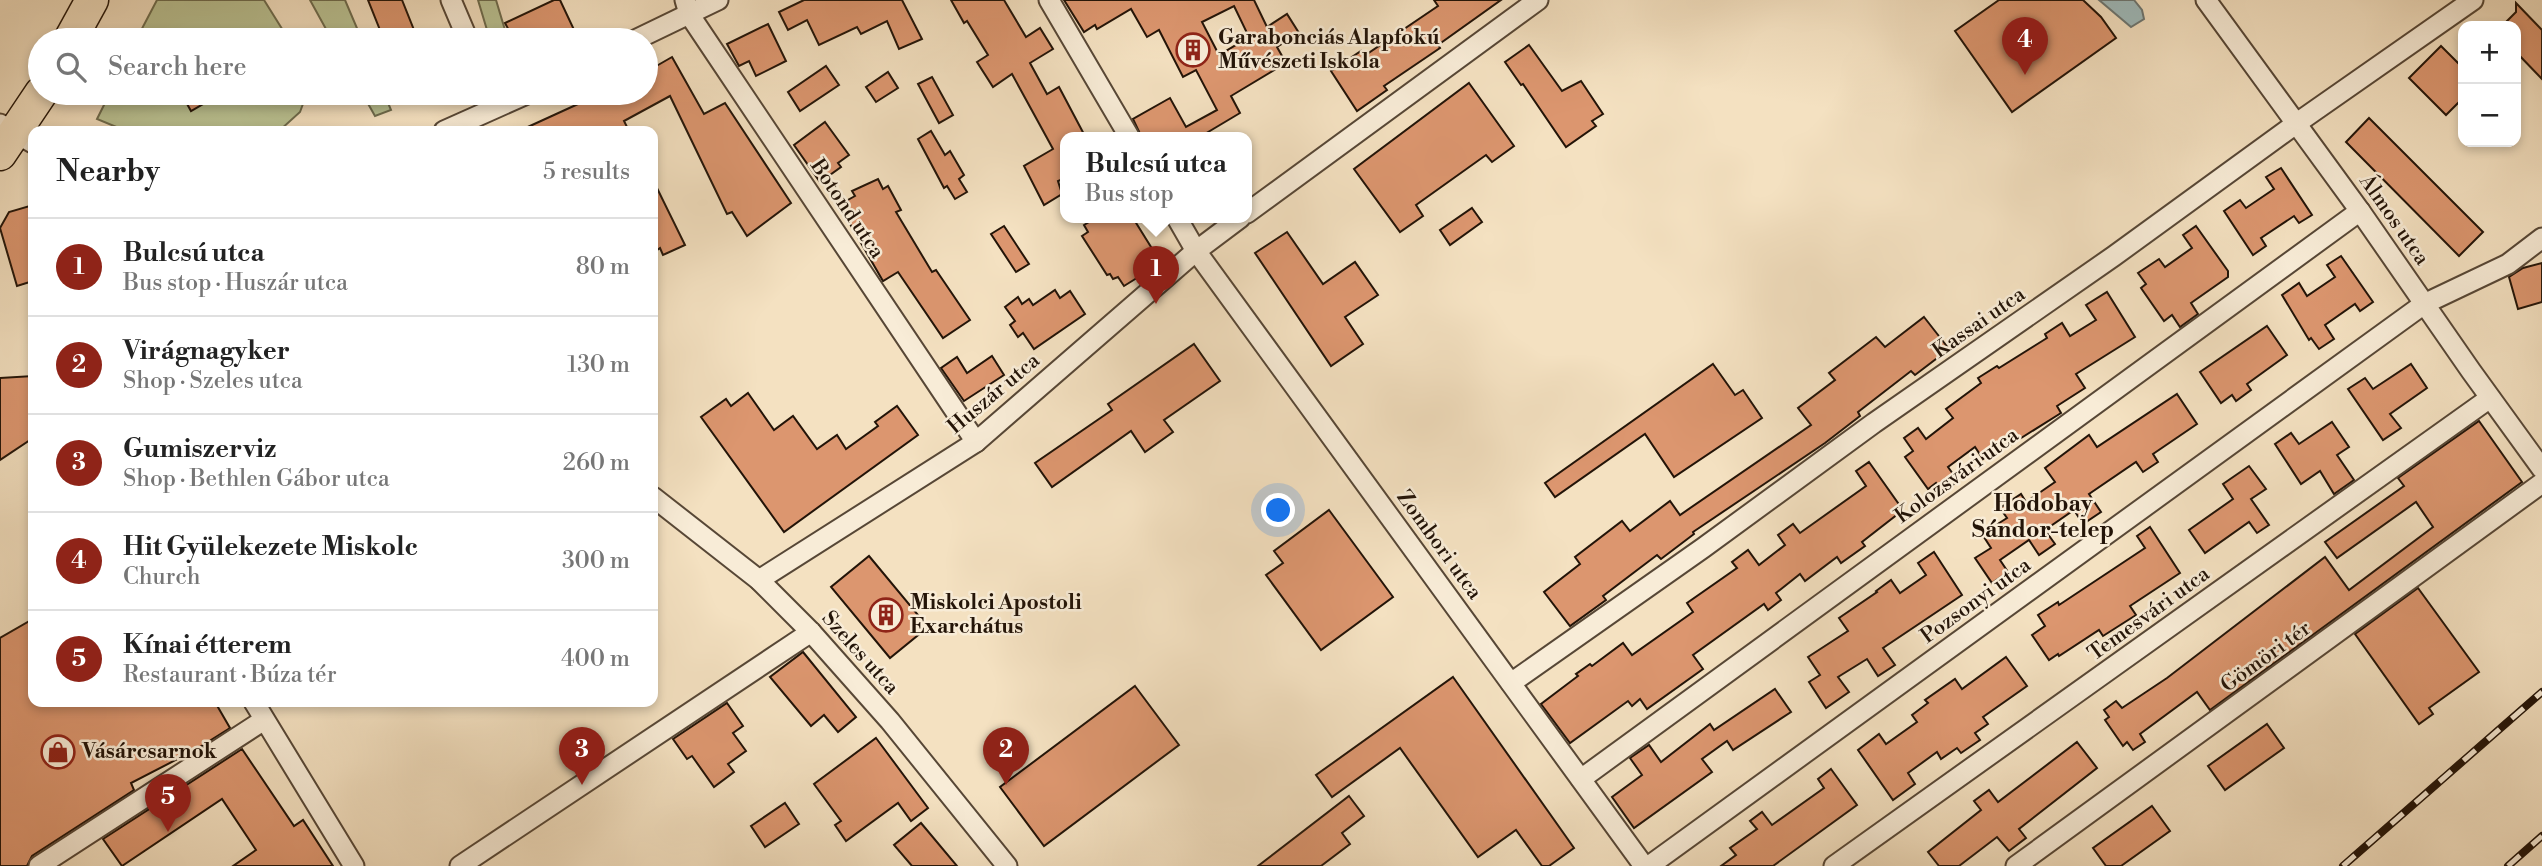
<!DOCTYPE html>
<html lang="en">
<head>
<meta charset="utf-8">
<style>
	:root { --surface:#fff; --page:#f6f6f6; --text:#222; --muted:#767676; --line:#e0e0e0; --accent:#8f2418 }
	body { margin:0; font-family:"Libre Bodoni",serif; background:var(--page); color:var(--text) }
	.controls { position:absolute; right:21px; top:21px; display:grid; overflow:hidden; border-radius:14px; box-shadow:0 4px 10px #0003 }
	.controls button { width:63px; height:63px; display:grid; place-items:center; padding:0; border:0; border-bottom:2px solid var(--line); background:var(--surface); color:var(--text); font:35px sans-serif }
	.you { position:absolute; left:1279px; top:511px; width:24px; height:24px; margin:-18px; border:5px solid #fff; border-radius:50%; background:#1a73e8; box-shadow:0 0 0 10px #1a73e833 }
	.badge { display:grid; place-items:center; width:46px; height:46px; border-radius:50%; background:var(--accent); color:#fff; font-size:23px; font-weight:700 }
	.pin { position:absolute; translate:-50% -58px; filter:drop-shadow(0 2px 4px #0008) }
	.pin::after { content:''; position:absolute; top:37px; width:24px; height:21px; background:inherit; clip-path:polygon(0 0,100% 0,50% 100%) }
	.popup { position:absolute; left:1060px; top:132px; width:192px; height:91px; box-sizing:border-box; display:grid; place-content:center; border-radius:14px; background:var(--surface); filter:drop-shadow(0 2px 5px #0005); font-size:23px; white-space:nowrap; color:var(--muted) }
	.popup b { font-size:26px; color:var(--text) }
	.popup::after { content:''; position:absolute; left:50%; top:100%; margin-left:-14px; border:14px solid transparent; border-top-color:var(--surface) }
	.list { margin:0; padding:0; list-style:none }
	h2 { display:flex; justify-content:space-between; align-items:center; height:91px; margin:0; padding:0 28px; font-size:30px }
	h2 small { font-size:23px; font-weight:400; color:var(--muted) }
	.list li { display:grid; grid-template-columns:46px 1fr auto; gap:21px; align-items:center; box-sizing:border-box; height:98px; padding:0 28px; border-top:2px solid var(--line) }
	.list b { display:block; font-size:26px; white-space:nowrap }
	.list p { margin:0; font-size:23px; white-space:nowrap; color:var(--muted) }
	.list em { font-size:23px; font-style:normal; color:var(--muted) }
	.icon { flex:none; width:38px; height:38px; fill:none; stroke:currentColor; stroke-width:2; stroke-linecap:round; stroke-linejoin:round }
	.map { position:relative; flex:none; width:2542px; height:866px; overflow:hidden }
	.search { position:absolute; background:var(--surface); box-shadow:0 4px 10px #0003; left:28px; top:28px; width:630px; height:77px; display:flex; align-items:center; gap:18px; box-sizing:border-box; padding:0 24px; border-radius:38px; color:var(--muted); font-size:26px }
	.panel { position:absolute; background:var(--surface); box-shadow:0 4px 10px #0003; left:28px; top:126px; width:630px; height:581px; border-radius:14px }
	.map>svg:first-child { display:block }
	.green { fill:#bac394; stroke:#6e6c4e; stroke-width:2 }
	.water { fill:#9fbbbc; stroke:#6d7874; stroke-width:2 }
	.building { fill:#dc966f; stroke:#231408; stroke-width:2; fill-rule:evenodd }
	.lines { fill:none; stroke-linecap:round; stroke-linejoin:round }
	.minor-casing { stroke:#574736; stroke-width:23 }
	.primary-casing { stroke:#231408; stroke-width:35 }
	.minor { stroke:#f8ecd7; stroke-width:19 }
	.primary { stroke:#f4e1c1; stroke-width:32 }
	.rail-casing { stroke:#231408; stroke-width:8 }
	.rail { stroke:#f8ecd7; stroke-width:5; stroke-dasharray:16; stroke-linecap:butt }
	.labels { text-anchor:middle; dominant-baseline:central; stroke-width:5; stroke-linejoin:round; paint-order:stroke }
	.poi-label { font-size:21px; font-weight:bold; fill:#231408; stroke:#f8ecd7; text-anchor:start }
	.street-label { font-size:21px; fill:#231408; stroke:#f8ecd7 }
	.neighbourhood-label { font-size:23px; font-weight:bold; fill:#231408; stroke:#f8ecd7 }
</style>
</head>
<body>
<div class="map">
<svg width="2542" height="866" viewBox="0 0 2542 866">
	<rect width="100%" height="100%" fill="#f4e1c1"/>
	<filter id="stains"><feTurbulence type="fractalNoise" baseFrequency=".00286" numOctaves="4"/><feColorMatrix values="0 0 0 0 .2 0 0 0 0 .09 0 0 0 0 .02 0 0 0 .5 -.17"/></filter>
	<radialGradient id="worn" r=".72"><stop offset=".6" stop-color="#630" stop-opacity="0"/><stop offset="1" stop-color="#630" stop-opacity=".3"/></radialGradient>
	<g class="green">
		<polygon points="157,0 264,0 289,40 136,40"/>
		<polygon points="310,0 345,0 362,40 332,40"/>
		<polygon points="478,0 496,0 508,40 490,40"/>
		<polygon points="110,93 307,93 300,112 279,131 126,131 97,119"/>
		<polygon points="362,93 384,93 391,110 375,116"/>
	</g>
	<polygon class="water" points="2099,0 2134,0 2142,10 2144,19 2131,27"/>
	<g class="building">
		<polygon points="368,0 402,0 418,40 384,40"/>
		<polygon points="554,0 560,0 576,34 563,40 514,40 505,23"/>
		<polygon points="804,0 902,0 922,39 899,49 887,21 861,34 857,27 819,45 807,20 788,30 779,12"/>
		<polygon points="951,0 1004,0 1026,37 1040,28 1053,49 1030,63 1047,94 1059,87 1086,138 1065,138 1065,178 1058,181 1062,194 1044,205 1024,166 1053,149 1012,74 993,87 977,62 988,55 967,21 964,23"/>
		<path d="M1064,0H1254L1267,27L1287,14L1299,33L1277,47L1286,63L1231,96L1240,113L1198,138H1142L1133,119L1170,98L1186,127L1217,110L1196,70L1183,77L1159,30L1147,37L1131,9L1097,29L1095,25L1084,32ZM1234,6L1249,37L1219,55L1202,22Z"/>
		<polygon points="1434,0 1501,0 1438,45 1440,48 1384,86 1387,90 1357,111 1331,71 1361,51 1364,56 1438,6"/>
		<polygon points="1999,0 2083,0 2101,17 2116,38 2012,112 1955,31"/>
		<polygon points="2516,3 2542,30 2542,79 2516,52 2516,26 2502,26 2516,12"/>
		<polygon points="768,24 786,61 756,76 749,61 739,66 727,44"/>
		<polygon points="1529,45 1562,91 1581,81 1603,114 1592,121 1596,126 1566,147 1523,84 1521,85 1505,62"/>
		<polygon points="2441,46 2463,68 2463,98 2446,115 2409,78"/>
		<polygon points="672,57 704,114 725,103 791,203 747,236 732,212 727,214 670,96 624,121 629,131 519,131 602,93 607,99 620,93 646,93 646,72"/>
		<polygon points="826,66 839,85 800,111 788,92"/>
		<polygon points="888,72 898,88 876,102 866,87"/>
		<polygon points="932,77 953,115 939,123 918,84"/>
		<polygon points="1469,83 1514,146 1492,162 1486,155 1416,205 1423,216 1400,232 1354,169"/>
		<polygon points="181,93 222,93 191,111"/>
		<polygon points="2369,118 2483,232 2459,256 2346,142"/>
		<polygon points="825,122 849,155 838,163 841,167 820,182 794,145"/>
		<polygon points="931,131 945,155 950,151 964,175 959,179 967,192 955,199 947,186 944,188 918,139"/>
		<polygon points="2281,168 2312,215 2299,223 2294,216 2261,238 2266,246 2253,255 2224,211 2240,200 2246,208 2274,189 2266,177"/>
		<polygon points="878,179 883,189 888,186 901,210 896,212 932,272 936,270 970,320 943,338 898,272 883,281 839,205 855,196 852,191"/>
		<polygon points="653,180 685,245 663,255 660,248 653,253"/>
		<polygon points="33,205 33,281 17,286 0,228 9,212"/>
		<polygon points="1472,208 1482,222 1450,245 1440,230"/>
		<polygon points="1096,218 1133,218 1161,263 1124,286 1118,277 1113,279 1110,274 1107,275 1082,236 1088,232 1084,225"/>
		<polygon points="1004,226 1029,264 1016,272 991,234"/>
		<polygon points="2196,226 2228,271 2228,277 2191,303 2198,314 2180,327 2172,315 2164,321 2141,288 2146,284 2138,273 2159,259 2165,267 2192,248 2183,235"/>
		<polygon points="1287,232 1323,284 1355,262 1378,295 1345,317 1363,344 1331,366 1255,253"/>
		<polygon points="2341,256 2373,302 2360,311 2355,304 2325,325 2334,339 2319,349 2311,338 2309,340 2282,295 2299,283 2307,296 2335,277 2327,265"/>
		<polygon points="2542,263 2542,302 2518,309 2509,277 2523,268"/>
		<polygon points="1055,290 1060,298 1070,291 1085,314 1034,349 1023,333 1018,337 1010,325 1015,321 1005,307 1018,297 1022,304 1029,299 1033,305"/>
		<polygon points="2107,292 2135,337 2076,374 2085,388 2057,406 2061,413 2010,445 2007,442 1983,459 1975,447 1948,467 1958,481 1943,492 1936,483 1928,489 1905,457 1913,451 1904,438 1918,428 1926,439 1953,418 1946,409 1981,383 1978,378 1997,366 1999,368 2047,338 2045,334 2062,323 2070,336 2096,320 2086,305"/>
		<polygon points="1924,317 1949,349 1915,375 1911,371 1858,412 1860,416 1825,443 1693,532 1694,534 1661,559 1657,555 1603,596 1606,600 1570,626 1544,592 1580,564 1575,557 1622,521 1630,531 1670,501 1680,515 1811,425 1798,408 1835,380 1829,373 1876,337 1885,347"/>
		<polygon points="2267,326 2287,355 2247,384 2251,390 2236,401 2232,395 2221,403 2200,372"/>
		<polygon points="1194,344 1220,381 1164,420 1173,432 1145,452 1131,431 1052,487 1035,463 1112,410 1108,404"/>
		<polygon points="992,356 1004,375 964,401 941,368 957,357 967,373"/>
		<polygon points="1713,364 1735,395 1743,390 1762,418 1674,477 1645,434 1555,497 1545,483"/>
		<polygon points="2411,364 2427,388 2390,414 2401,428 2383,440 2348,389 2365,378 2373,389"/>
		<polygon points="33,376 33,438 0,460 0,378"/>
		<polygon points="748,393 774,430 793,416 817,449 837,435 846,449 878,426 875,422 897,406 918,435 784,532 701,417 726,399 731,406"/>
		<polygon points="2177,394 2197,424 2153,454 2158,462 2143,472 2136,462 2089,494 2101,512 2083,524 2074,510 2045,530 2055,544 2039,555 2029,540 2000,560 2008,572 1992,583 1975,558 1991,548 1982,534 2007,518 2000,508 2021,494 2026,502 2055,482 2045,468 2089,435 2097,447"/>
		<polygon points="2479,421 2522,482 2210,710 2197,692 2140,734 2145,742 2133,750 2127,742 2123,746 2105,720 2109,717 2104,710 2116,701 2122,708 2167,678 2325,557 2349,590 2433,527 2416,502 2337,558 2325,542 2404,486 2398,478"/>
		<polygon points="2332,422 2349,447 2337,455 2354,480 2334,494 2320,471 2301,484 2275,444 2291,433 2299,444"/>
		<polygon points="1869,462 1903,510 1862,542 1865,546 1841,563 1837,557 1805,581 1800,574 1776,593 1781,600 1768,610 1764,604 1693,655 1703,669 1647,709 1640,699 1632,706 1628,701 1570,743 1541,704 1578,676 1576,674 1590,664 1592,666 1623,643 1632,655 1693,612 1687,603 1737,568 1732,562 1748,550 1759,565 1785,545 1778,535 1793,524 1800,533 1866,486 1856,471"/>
		<polygon points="2249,466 2266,489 2251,499 2269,525 2257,533 2249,522 2205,553 2189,530 2233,499 2223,484"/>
		<polygon points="1329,510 1393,597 1321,650 1266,575 1283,563 1274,551"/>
		<polygon points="2150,527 2180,573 2130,606 2136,615 2103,636 2099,630 2059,656 2058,654 2049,660 2032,635 2045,626 2038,615 2058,602 2059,605 2145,548 2137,536"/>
		<polygon points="1934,552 1962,595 1883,648 1895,665 1878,676 1867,659 1838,677 1849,692 1826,708 1809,682 1820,675 1808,657 1848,631 1839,618 1877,592 1876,591 1891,580 1900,593 1926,575 1918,563"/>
		<polygon points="869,556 928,627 890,658 831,587"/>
		<polygon points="2418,588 2479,672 2429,708 2433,714 2419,724 2355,634"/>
		<polygon points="33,619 33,702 215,702 230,728 195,750 131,783 134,790 32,856 27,866 0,866 0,638"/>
		<polygon points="803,652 856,717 838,732 824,715 811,726 770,677"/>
		<polygon points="2006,657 2027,686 1983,717 1988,724 1975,733 1980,740 1961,753 1957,748 1941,759 1937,752 1908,773 1915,784 1893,800 1858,750 1879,734 1886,744 1917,722 1912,715 1928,703 1925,700 1955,679 1962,689"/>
		<polygon points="1453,677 1574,848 1549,866 1542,866 1516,830 1478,857 1400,748 1332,797 1316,775"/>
		<polygon points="1135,686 1179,745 1044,846 1000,787"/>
		<polygon points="1775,689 1791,712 1733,750 1727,741 1702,759 1712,772 1634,828 1612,797 1642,775 1630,758 1649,745 1661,762 1710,724 1714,730"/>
		<polygon points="727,703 743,726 733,733 746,751 728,764 734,772 714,787 692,756 687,759 673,739"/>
		<polygon points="2267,724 2284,748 2225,790 2208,766"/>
		<polygon points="876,738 928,808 911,821 898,803 846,841 835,825 841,821 814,784"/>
		<polygon points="2077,742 2097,768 2019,829 2026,838 2009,851 1997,837 1959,866 1939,866 1928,852 1981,810 1974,801 1989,790 1998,802"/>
		<polygon points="242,749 294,826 303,820 333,866 233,866 256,850 222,799 122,866 103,839"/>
		<polygon points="1831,769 1857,805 1773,866 1721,866 1736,855 1730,848 1757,829 1750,821 1762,812 1772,825 1824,788 1818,779"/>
		<polygon points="1349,796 1364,816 1342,833 1350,844 1321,866 1258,866"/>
		<polygon points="785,803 799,824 765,847 751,826"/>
		<polygon points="2152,806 2170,831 2121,866 2106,866 2093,848"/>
		<polygon points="921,823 957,866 912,866 894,845"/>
	</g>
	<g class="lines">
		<defs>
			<g id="minor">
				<polyline points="451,0 468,40"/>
				<polyline points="685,0 689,14 976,442"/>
				<polyline points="1049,0 1130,138"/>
				<polyline points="2206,0 2360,211 2471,371 2542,469"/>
				<polyline points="635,40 718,0"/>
				<polyline points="0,124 33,143"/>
				<polyline points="444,131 529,93"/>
				<polyline points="1247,213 1538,0"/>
				<polyline points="1177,218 1196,251 1644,866"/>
				<polyline points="653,497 759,580 811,632 890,721 1007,866"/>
				<polyline points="759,580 976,442 1196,251 1240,218"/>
				<polyline points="1511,683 1703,548 1874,423 2114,256 2297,123 2473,0"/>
				<polyline points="254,702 354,866"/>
				<polyline points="1581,779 2360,211"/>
				<polyline points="39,866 264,720"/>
				<polyline points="460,866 811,632"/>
				<polyline points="1649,866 2424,304 2508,264 2542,238"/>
				<polyline points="1834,866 2490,398"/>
				<polyline points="2016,866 2542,483"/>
			</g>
			<g id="primary">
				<polyline points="70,40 92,0"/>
				<polyline points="0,154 41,93"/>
			</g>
		</defs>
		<use href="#minor" class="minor-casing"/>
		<use href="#primary" class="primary-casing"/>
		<use href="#minor" class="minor"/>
		<use href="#primary" class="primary"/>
		<defs>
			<g id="rail">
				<polyline points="2343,866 2542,692"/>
				<polyline points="2508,866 2542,836"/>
			</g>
		</defs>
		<use href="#rail" class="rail-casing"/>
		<use href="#rail" class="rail"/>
	</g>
	<defs>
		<symbol id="building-ring" viewBox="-11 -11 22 22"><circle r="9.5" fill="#f8ecd7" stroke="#8f2418" stroke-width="1.5"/><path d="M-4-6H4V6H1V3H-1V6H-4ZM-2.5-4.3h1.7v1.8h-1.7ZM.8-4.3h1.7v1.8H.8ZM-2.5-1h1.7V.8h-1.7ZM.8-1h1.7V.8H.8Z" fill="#8f2418"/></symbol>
		<symbol id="shop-ring" viewBox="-11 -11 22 22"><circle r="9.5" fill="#f8ecd7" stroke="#8f2418" stroke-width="1.5"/><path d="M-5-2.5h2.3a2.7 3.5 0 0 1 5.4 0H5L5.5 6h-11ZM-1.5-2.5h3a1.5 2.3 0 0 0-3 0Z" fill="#8f2418"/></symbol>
	</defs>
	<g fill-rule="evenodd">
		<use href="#building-ring" x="1174" y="31" width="38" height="38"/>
		<use href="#building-ring" x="867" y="596" width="38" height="38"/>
		<use href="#shop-ring" x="39" y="733" width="38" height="38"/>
	</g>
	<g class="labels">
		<g class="poi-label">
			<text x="1218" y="38">Garabonciás Alapfokú<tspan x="1218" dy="24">Művészeti Iskola</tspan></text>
			<text x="910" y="603">Miskolci Apostoli<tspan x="910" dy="24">Exarchátus</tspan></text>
			<text x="82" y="752">Vásárcsarnok</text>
		</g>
		<g class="street-label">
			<text transform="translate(847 209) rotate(56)">Botond utca</text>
			<text transform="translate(2394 220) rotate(55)">Álmos utca</text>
			<text transform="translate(1979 323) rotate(-35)">Kassai utca</text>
			<text transform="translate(994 394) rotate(-40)">Huszár utca</text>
			<text transform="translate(1957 476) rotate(-36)">Kolozsvári utca</text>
			<text transform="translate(1439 545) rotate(54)">Zombori utca</text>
			<text transform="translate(1976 601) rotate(-36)">Pozsonyi utca</text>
			<text transform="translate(2149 614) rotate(-36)">Temesvári utca</text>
			<text transform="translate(860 653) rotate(48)">Szeles utca</text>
			<text transform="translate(2266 657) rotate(-36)">Gömöri tér</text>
		</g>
		<g class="neighbourhood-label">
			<text x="2043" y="504">Hodobay<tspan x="2043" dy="26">Sándor-telep</tspan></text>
		</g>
	</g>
	<rect width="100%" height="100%" filter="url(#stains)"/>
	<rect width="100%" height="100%" fill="url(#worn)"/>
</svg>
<div class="controls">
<button>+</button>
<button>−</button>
</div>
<div class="you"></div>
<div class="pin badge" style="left:1156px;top:304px">1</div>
<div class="popup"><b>Bulcsú utca</b>Bus stop</div>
<div class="pin badge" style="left:1006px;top:785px">2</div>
<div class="pin badge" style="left:582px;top:785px">3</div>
<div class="pin badge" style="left:2025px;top:75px">4</div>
<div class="pin badge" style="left:168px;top:832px">5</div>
<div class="search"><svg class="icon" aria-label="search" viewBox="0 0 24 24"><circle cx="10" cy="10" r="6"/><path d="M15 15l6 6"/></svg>Search here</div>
<section class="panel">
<h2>Nearby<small>5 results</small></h2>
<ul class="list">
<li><span class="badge">1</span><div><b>Bulcsú utca</b><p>Bus stop · Huszár utca</p></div><em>80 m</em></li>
<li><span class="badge">2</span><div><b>Virágnagyker</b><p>Shop · Szeles utca</p></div><em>130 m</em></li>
<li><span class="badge">3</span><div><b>Gumiszerviz</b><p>Shop · Bethlen Gábor utca</p></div><em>260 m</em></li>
<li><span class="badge">4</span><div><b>Hit Gyülekezete Miskolc</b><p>Church</p></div><em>300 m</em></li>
<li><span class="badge">5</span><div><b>Kínai étterem</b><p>Restaurant · Búza tér</p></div><em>400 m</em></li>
</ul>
</section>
</div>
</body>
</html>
